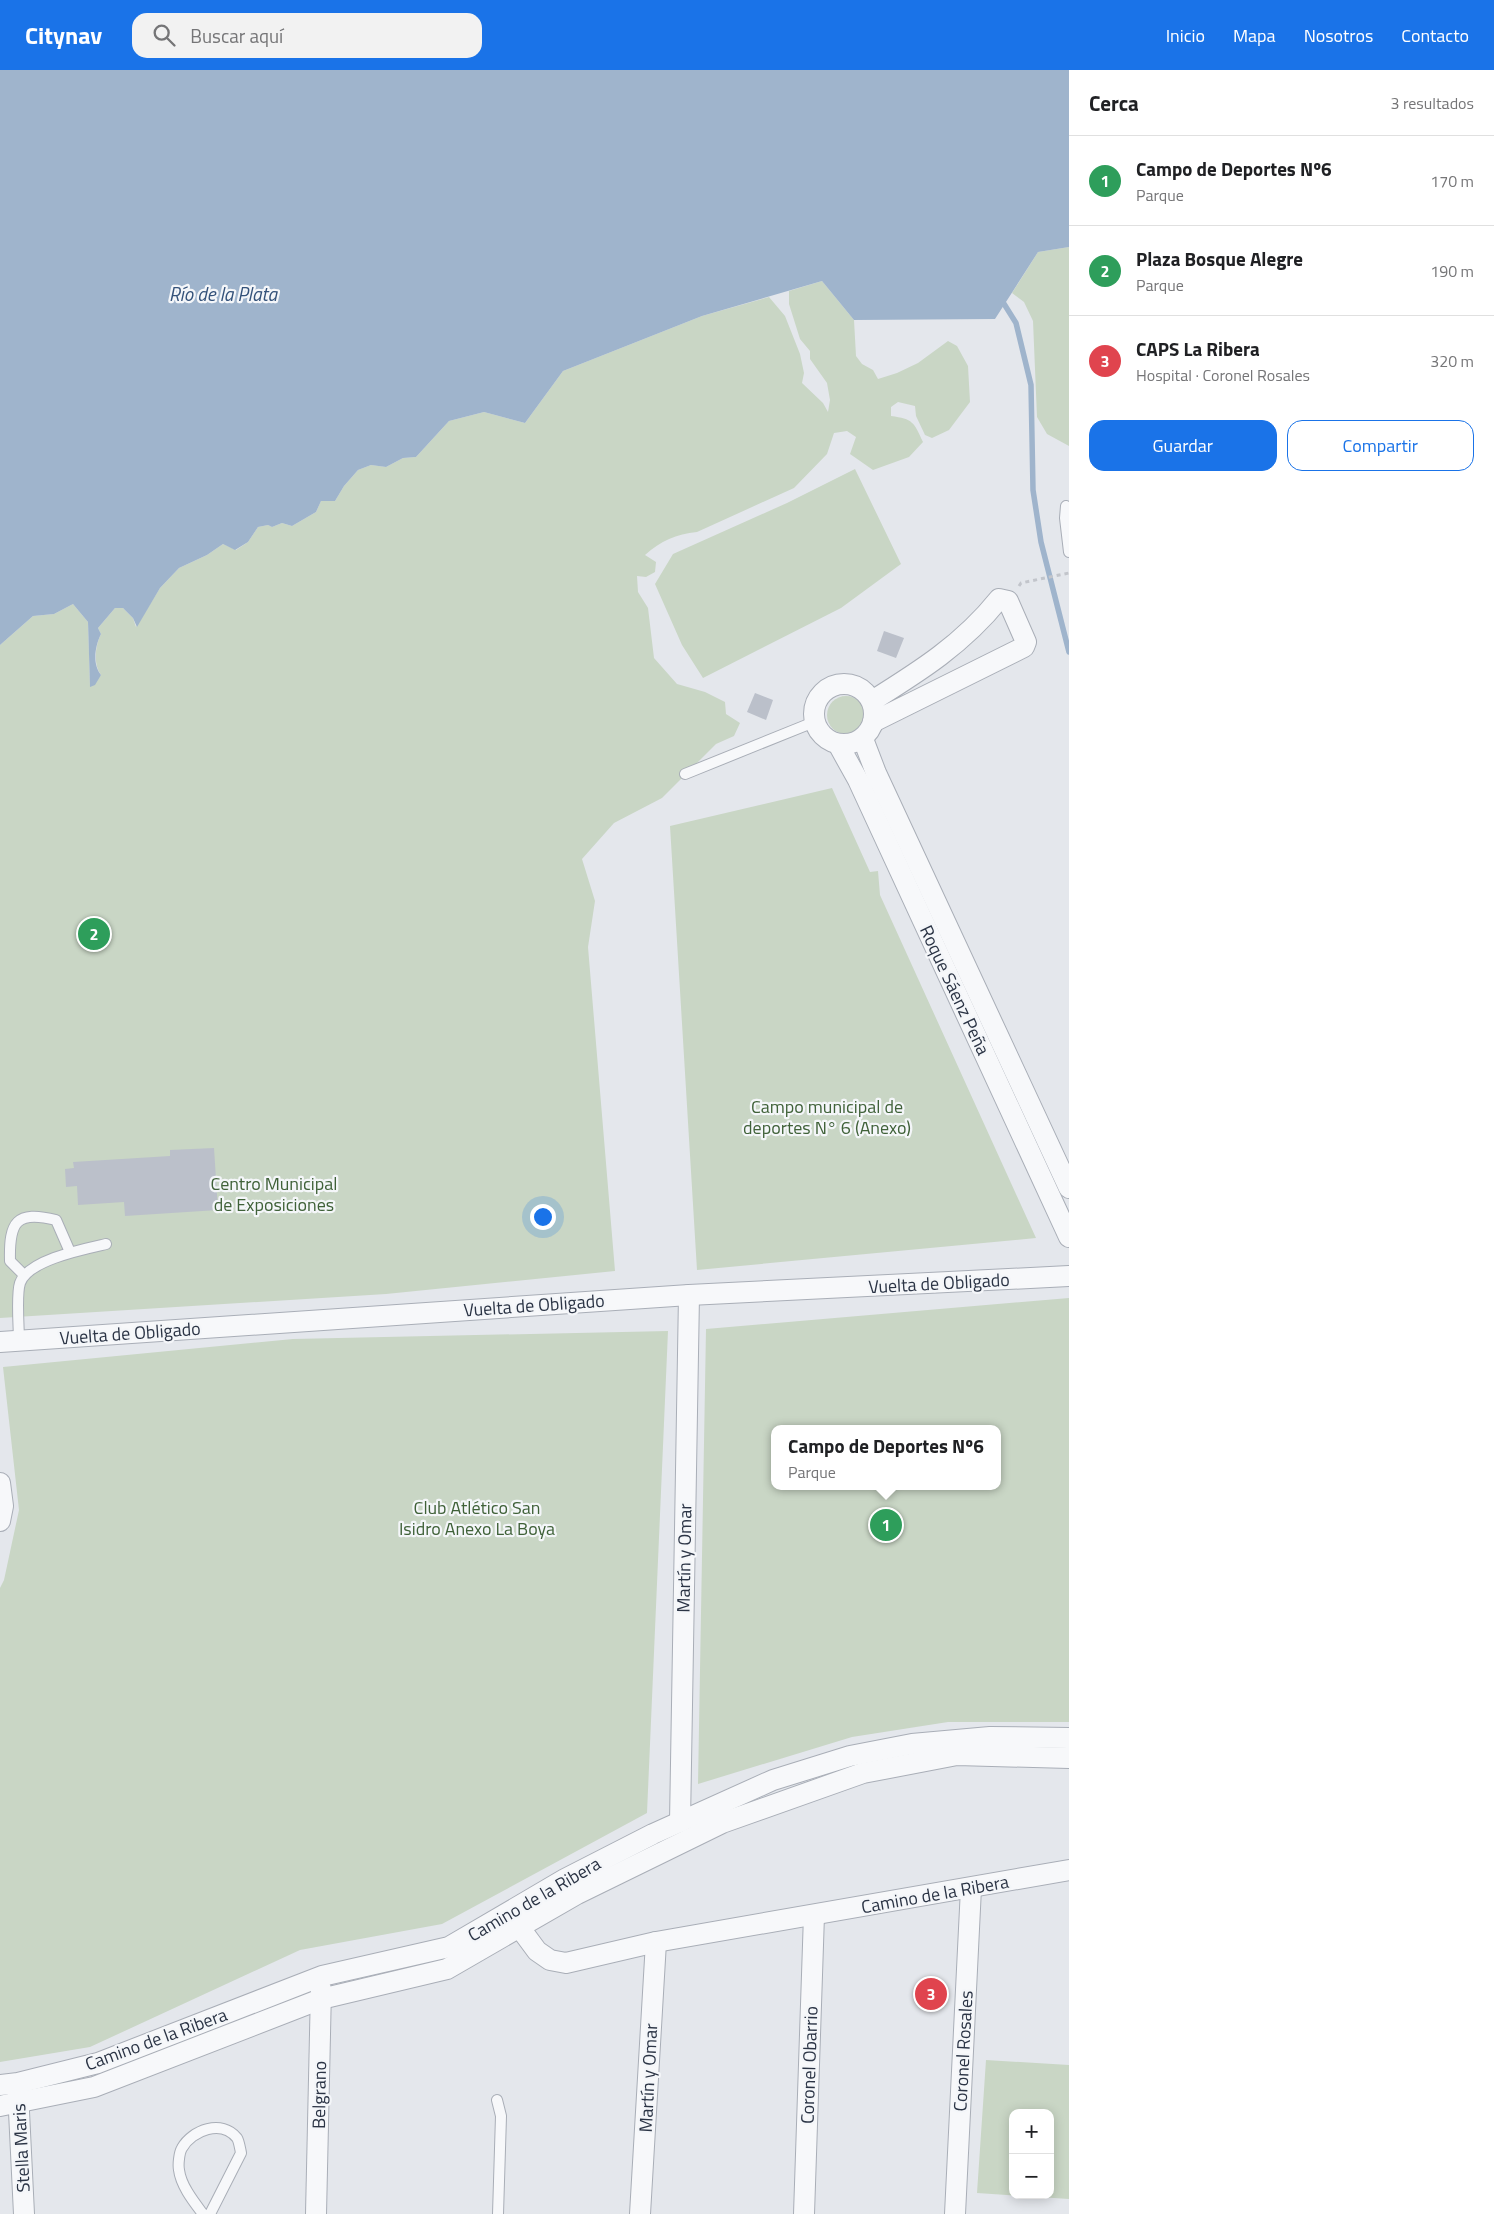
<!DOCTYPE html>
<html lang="es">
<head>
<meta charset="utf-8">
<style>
	:root { --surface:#fff; --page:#f2f2f2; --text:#202124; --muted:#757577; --line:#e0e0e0; --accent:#1a73e8 }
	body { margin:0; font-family:"Titillium Web",sans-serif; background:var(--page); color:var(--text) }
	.controls { position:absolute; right:15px; bottom:15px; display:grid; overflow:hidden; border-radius:10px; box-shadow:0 2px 12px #0003 }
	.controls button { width:45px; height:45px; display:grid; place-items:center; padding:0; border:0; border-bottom:1px solid var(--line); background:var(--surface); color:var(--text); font:25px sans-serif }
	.you { position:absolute; left:542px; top:1146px; width:18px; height:18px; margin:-12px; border:4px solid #fff; border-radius:50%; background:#1a73e8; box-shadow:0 0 0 8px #1a73e833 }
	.badge { display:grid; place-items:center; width:32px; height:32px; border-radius:50%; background:var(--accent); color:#fff; font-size:16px; font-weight:700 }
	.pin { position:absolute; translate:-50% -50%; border:2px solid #fff; box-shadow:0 1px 5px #0006 }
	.popup { position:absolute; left:771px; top:1355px; width:230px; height:65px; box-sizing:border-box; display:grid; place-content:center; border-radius:10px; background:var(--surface); filter:drop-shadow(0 1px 4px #0005); font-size:16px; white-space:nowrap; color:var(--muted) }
	.popup b { font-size:19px; color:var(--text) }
	.popup::after { content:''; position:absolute; left:50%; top:100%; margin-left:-10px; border:10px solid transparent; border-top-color:var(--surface) }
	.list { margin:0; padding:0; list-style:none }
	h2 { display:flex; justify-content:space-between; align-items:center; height:65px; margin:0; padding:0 20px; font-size:21px }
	h2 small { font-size:16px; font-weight:400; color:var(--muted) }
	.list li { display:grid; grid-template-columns:32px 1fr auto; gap:15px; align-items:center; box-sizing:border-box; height:90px; padding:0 20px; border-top:1px solid var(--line) }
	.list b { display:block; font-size:19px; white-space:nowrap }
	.list p { margin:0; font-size:16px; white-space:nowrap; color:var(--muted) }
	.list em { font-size:16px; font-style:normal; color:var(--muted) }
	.actions { display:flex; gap:10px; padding:15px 20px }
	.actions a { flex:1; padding:11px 0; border:1px solid var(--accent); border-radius:15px; text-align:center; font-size:18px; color:var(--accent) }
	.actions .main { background:var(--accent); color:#fff }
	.icon { flex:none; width:28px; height:28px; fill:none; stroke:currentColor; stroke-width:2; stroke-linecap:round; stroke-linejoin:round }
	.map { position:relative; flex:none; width:1069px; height:2144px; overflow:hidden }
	header { display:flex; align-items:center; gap:30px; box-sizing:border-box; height:70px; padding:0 25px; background:var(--accent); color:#fff }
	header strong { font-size:24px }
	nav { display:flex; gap:28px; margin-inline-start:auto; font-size:18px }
	.search { width:350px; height:45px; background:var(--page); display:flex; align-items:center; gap:12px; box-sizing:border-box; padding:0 18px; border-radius:15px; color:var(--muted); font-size:19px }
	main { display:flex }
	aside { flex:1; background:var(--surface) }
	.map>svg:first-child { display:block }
	.green { fill:#c9d6c5; fill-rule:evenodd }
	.water { fill:#9fb4cc }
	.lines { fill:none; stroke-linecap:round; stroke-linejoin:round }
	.stream { stroke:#9fb4cc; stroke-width:5.5 }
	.building { fill:#bbc0ca }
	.lane-casing { stroke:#a9aeb7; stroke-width:12 }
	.street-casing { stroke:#a9aeb7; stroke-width:22 }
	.path { stroke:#c2c5cb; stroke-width:3; stroke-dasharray:4 4; stroke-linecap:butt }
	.lane { stroke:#f7f8fa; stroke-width:10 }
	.street { stroke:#f7f8fa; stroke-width:20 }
	.labels { text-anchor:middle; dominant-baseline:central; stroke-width:4.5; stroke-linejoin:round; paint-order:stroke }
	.street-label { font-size:18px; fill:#2b3445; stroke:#f4f6f9 }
	.park-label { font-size:18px; fill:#3f6138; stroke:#f4f6f9 }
	.water-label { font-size:19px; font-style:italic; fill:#34527a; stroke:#f4f6f9 }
</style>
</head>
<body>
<header>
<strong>Citynav</strong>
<div class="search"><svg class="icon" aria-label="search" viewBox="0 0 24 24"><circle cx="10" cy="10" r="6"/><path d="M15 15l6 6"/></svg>Buscar aquí</div>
<nav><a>Inicio</a><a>Mapa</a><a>Nosotros</a><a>Contacto</a></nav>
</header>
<main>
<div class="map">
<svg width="1069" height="2144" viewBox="0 0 1069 2144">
	<rect width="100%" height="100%" fill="#e4e7ec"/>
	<g class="green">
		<polygon points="1069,177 1069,376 1047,364 1037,347 1033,251 1024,232 1012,223 1038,182"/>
		<path d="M822,211L854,250L856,286L862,294L873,300L878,309L897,303L918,293L948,271L957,276L968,296L970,332L949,360L932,368L925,365L916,346L915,336L898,332L891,337V346C913,349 914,352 923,372L909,387L873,400L850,384L856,367L847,361L834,363L827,384L794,418L697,462C676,464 661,471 645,485L656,492L655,502L646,507L637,506L638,522L648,538L654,588L677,614L705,622L725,632L726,644L740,653L734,666L716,674L662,728L614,753L582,789L595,831L588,877L615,1201L386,1224L0,1248V575L33,546L54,544L73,534L88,552L90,616L101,605C93,594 95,576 101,564L98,558L115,538H123L133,548L136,557L160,518L179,498L207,485L223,474L236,480L248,472L258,457L268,455L272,457L282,453L292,456L316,442L321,431H335L344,416L358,400L371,395L386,397L403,388L416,387L449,351L484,342L525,353L563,301L702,246L769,227L785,246L800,284L804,303L802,313L823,333L828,342L830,330L827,313L810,289V281L800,269L789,234V221Z"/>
		<polygon points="855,399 901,494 841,538 703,608 682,575 655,514 673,484 787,433"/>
		<circle cx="846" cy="645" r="19"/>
		<polygon points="832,718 870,802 878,801 880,825 1036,1168 697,1200 670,756"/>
		<path d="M1069,1228V1652H948L852,1667L698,1714L706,1259ZM775,1359H997V1416H775Z"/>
		<polygon points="668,1261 647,1743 442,1854 300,1880 90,1977 0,1992 0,1518 4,1510 19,1440 3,1297 293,1269"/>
		<path d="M986,1990L1069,1995V2129L977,2123ZM1013,2043H1050V2125H1013Z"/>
	</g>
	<path class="water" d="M0,0H1069V177L1038,182L995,249L854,250L822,211L702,246L563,301L525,353L484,342L449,351L416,387L403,388L386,397L371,395L358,400L344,416L335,431H321L316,442L292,456L282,453L272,457L268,455L258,457L248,472L235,480L223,474L207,485L179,498L160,518L137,557L133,548L123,538H115L98,558L101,564C95,576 92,594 101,605L95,615L90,617L88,552L73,534L54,544L33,546L0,575Z"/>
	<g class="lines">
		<polyline class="stream" points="1001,229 1016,253 1031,315 1033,420 1041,472 1069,582"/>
	</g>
	<g class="building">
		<polygon points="884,561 904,568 896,588 877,581"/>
		<polygon points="755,623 773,630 766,650 747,642"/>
		<polygon points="214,1078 218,1140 125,1146 124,1132 78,1135 77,1116 66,1117 65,1099 74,1098 73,1092 170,1086 170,1080"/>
	</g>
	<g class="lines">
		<defs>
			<g id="lane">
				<polyline points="1066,436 1065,448 1069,482"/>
				<polyline points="685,704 814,652"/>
				<path d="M24,1205L10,1191C9,1152 16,1140 56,1150L70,1182"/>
				<path d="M19,1271C19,1257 16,1225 20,1213C28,1190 84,1179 106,1174"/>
				<polyline points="497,2030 501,2046 498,2144"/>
				<path d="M203,2144C194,2132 181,2116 179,2100C178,2095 179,2083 182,2078C192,2060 222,2049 237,2068C239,2071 240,2078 241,2083L210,2144"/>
			</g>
			<g id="street">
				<circle cx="844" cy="644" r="30"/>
				<path d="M872,631C920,601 963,574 999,529L1008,531L1026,572L1024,577L873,652"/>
				<polyline points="863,669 876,703 1069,1118"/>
				<polyline points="838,674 858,710 1069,1167"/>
				<polyline points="0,1272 689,1225 1069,1206"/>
				<polyline points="0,1413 3,1436 0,1451"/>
				<polyline points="680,1752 689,1225"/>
				<polyline points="520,1858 537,1881 550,1890 566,1893 656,1872 1069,1800"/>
				<polyline points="0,2015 18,2013 98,1993 322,1906 449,1877 565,1809 653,1764 773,1710 850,1686 912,1674 990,1667 1069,1668"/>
				<polyline points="18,2021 24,2144"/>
				<polyline points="0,2036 94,2017 321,1929 447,1899 577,1824 722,1753 863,1703 957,1685 1069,1688"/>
				<polyline points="316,2144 321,1919"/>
				<polyline points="640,2144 656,1872"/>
				<polyline points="804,2144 814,1845"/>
				<polyline points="955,2144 971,1818"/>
			</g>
		</defs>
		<use href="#lane" class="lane-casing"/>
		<use href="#street" class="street-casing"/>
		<polyline class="path" points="1019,516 1021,513 1069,503"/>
		<use href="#lane" class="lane"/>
		<use href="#street" class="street"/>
	</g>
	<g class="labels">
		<g class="street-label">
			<text transform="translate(955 920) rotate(65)">Roque Sáenz Peña</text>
			<text transform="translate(939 1213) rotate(-3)">Vuelta de Obligado</text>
			<text transform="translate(534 1235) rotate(-4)">Vuelta de Obligado</text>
			<text transform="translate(130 1263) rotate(-4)">Vuelta de Obligado</text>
			<text transform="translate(684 1488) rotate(-89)">Martín y Omar</text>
			<text transform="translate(935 1824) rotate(-10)">Camino de la Ribera</text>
			<text transform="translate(534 1829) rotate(-30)">Camino de la Ribera</text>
			<text transform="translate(156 1969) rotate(-20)">Camino de la Ribera</text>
			<text transform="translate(963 1981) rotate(-87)">Coronel Rosales</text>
			<text transform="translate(809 1995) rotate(-88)">Coronel Obarrio</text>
			<text transform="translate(648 2008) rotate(-87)">Martín y Omar</text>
			<text transform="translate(319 2025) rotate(-89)">Belgrano</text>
			<text transform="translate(21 2078) rotate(-93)">Stella Maris</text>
		</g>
		<g class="park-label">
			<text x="827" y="1036">Campo municipal de<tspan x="827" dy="21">deportes N° 6 (Anexo)</tspan></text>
			<text x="274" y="1113">Centro Municipal<tspan x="274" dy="21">de Exposiciones</tspan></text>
			<text x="477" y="1437">Club Atlético San<tspan x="477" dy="21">Isidro Anexo La Boya</tspan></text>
		</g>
		<g class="water-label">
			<text x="223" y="223">Río de la Plata</text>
		</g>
	</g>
</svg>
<div class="controls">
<button>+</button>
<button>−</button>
</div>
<div class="you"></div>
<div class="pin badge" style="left:886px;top:1455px;background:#2e9e5b">1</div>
<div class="popup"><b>Campo de Deportes Nº6</b>Parque</div>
<div class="pin badge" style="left:94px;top:864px;background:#2e9e5b">2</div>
<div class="pin badge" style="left:931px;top:1924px;background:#e0444e">3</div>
</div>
<aside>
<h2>Cerca<small>3 resultados</small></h2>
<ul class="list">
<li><span class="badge" style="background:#2e9e5b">1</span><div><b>Campo de Deportes Nº6</b><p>Parque</p></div><em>170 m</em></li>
<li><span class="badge" style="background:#2e9e5b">2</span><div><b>Plaza Bosque Alegre</b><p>Parque</p></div><em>190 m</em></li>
<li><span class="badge" style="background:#e0444e">3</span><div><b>CAPS La Ribera</b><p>Hospital · Coronel Rosales</p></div><em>320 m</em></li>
</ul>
<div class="actions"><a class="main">Guardar</a><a>Compartir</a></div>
</aside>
</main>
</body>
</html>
